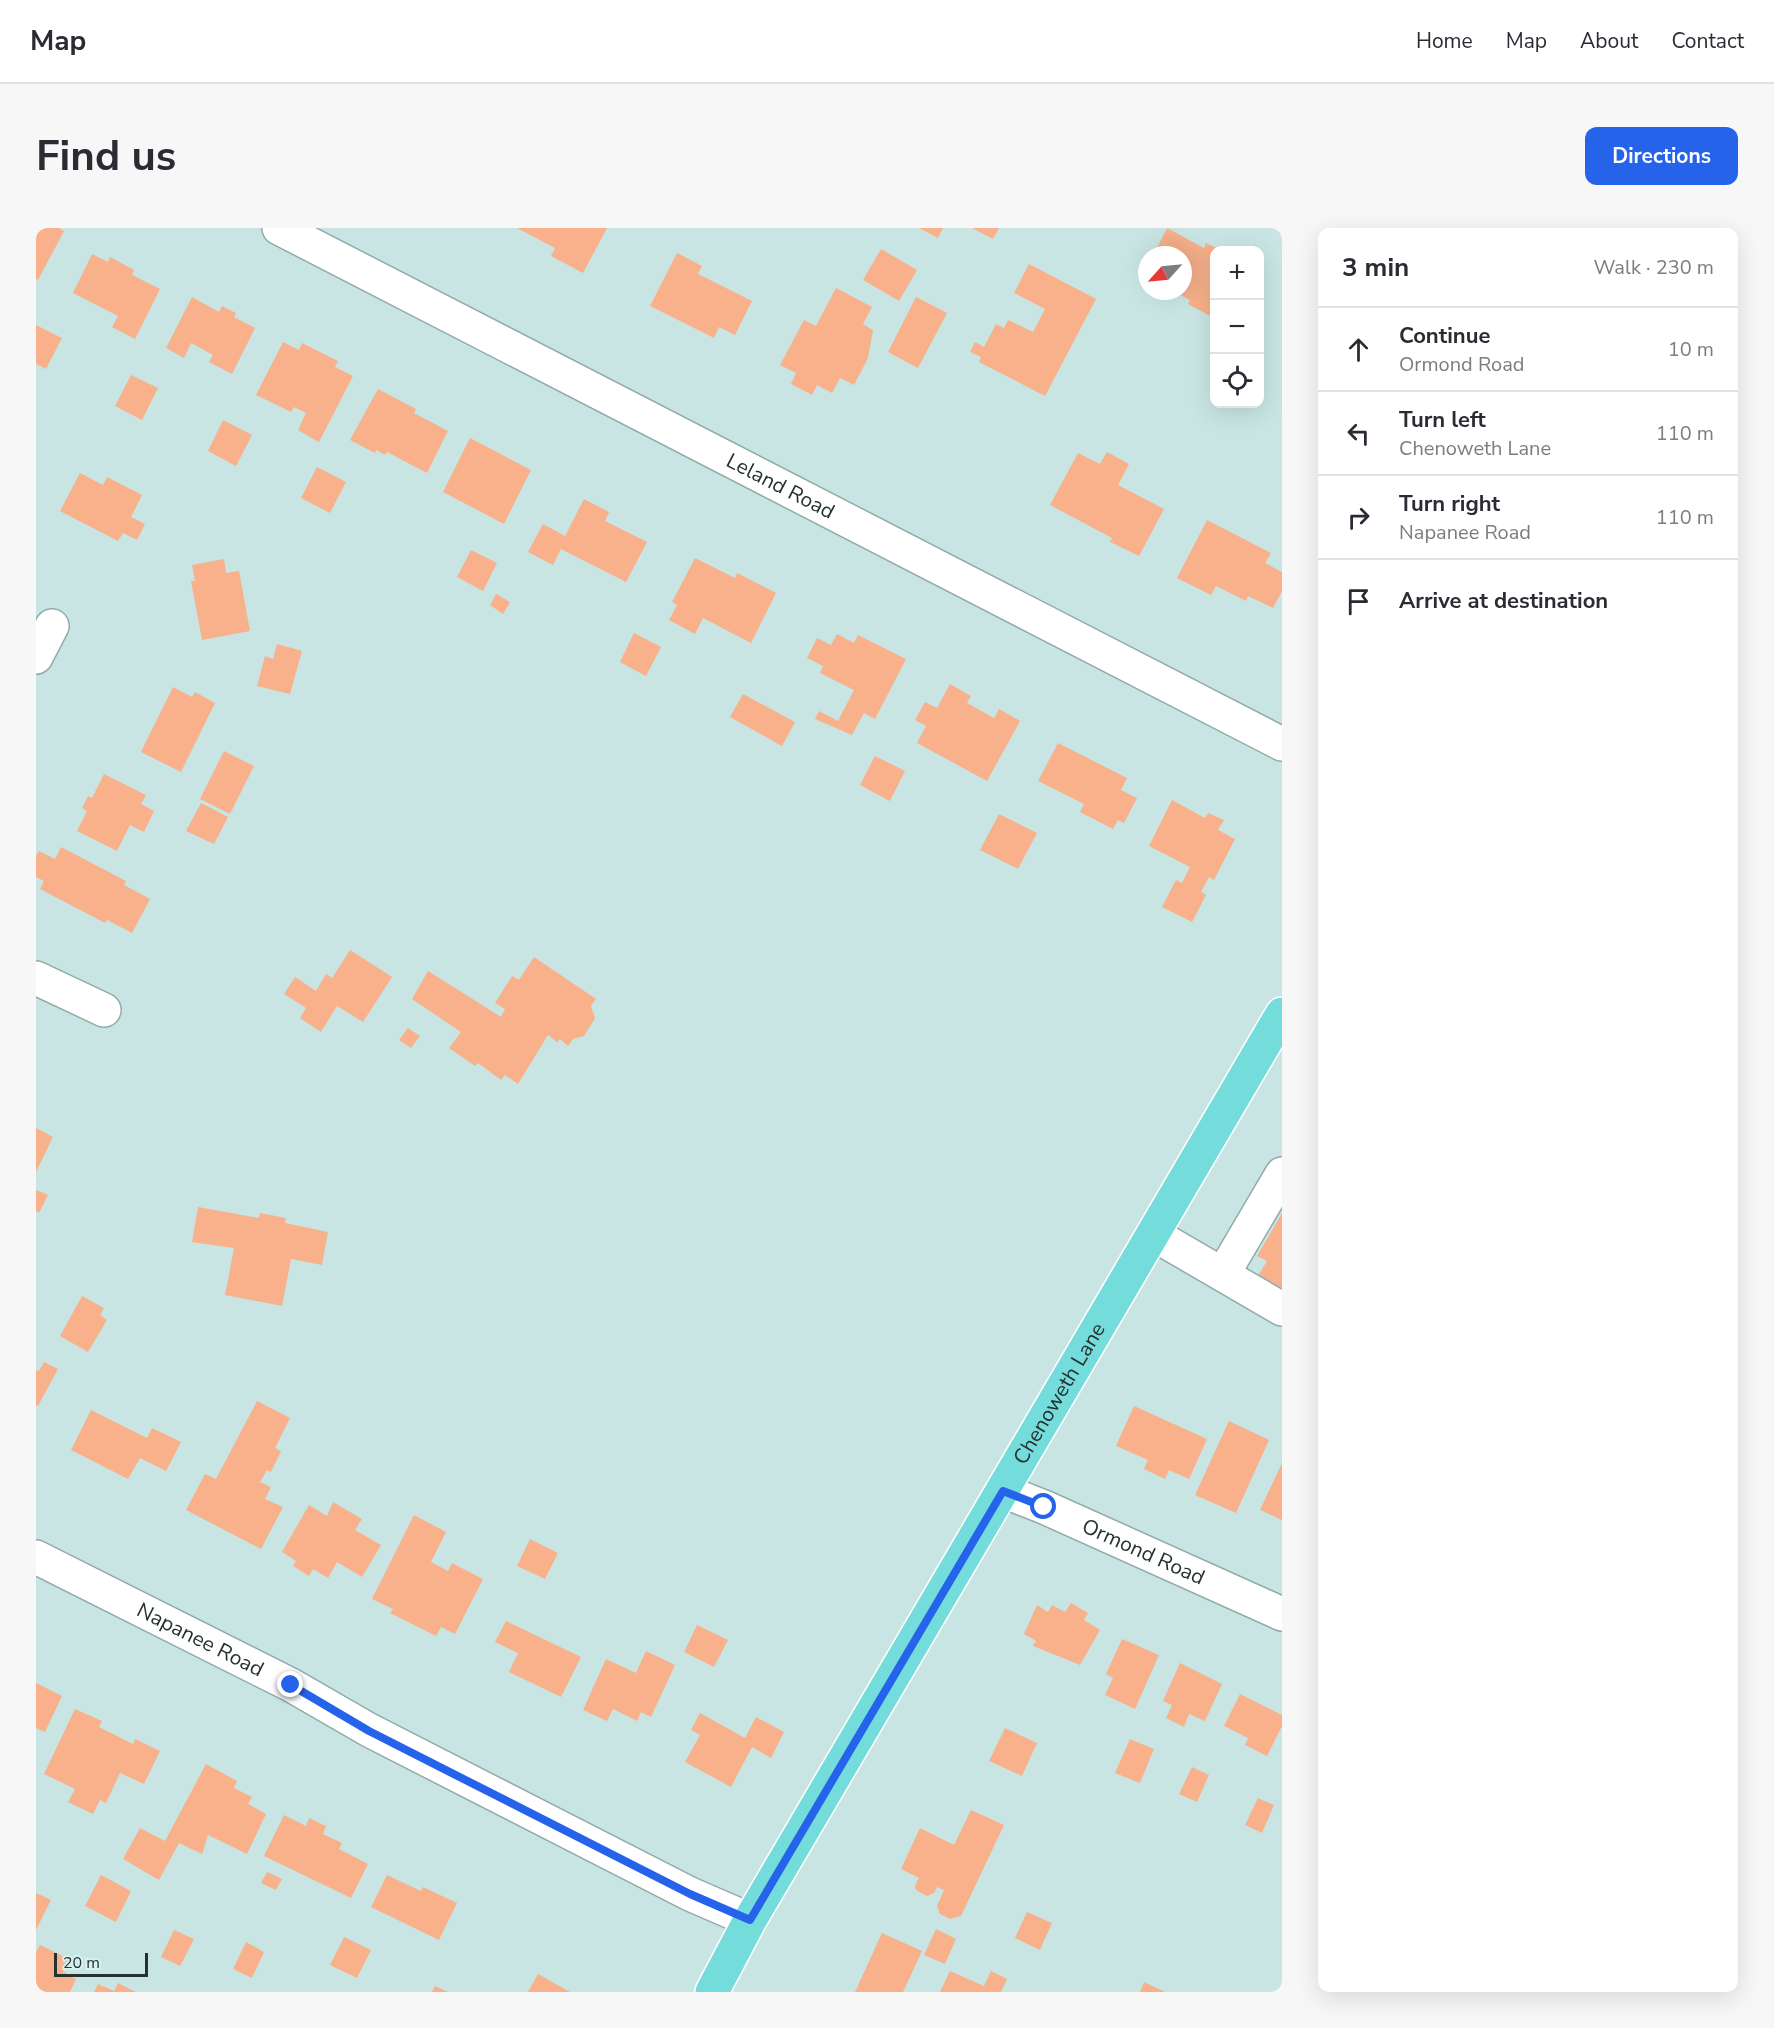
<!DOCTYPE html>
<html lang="en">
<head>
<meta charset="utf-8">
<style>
	:root { --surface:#fff; --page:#f7f7f7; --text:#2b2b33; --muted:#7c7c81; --line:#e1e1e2; --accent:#2563eb }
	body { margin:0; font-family:"Nunito Sans",sans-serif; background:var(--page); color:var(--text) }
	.controls { position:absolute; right:18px; top:18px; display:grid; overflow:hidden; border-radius:12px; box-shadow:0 6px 24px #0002 }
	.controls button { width:54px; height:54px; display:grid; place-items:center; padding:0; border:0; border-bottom:2px solid var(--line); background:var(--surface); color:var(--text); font:30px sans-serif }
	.compass { position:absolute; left:1102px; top:18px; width:54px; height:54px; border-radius:50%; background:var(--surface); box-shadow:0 6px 24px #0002; rotate:243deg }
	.scale { position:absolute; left:18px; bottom:15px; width:94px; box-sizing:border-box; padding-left:6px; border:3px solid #263131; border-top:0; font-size:16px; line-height:21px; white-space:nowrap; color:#263131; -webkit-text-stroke:4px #d5f2f1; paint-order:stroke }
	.stop { position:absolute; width:18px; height:18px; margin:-14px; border:4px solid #2563eb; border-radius:50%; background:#fff }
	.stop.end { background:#2563eb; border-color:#fff; box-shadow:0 2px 6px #0008 }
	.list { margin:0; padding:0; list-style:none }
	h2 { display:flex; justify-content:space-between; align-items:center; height:78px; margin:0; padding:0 24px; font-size:26px }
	h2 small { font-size:20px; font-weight:400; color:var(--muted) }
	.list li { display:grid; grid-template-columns:39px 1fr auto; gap:18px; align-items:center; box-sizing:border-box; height:84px; padding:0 24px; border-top:2px solid var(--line) }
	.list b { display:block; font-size:22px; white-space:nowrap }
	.list p { margin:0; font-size:20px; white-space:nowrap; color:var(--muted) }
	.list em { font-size:20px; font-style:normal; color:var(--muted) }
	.icon { flex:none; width:33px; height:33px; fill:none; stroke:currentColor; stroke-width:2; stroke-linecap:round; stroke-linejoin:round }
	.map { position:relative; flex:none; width:1246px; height:1764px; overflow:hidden; border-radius:12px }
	header { display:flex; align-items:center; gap:36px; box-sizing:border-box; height:84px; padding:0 30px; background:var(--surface); border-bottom:2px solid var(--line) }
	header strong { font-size:28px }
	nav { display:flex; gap:33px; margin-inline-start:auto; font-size:21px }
	.intro { display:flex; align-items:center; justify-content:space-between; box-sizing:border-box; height:144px; padding:0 36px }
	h1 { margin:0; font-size:42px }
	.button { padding:15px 27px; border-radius:12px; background:var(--accent); color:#fff; font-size:21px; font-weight:700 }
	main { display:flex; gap:36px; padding:0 36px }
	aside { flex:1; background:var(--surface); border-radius:12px; box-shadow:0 6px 24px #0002 }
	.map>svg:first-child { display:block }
	.building { fill:#f8b18b }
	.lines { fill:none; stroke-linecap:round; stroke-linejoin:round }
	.minor-casing { stroke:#90abaa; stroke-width:36 }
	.major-casing { stroke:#fff; stroke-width:36 }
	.minor { stroke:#fff; stroke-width:33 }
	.major { stroke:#75dcdc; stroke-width:33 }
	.route { stroke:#2563eb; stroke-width:8 }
	.labels { text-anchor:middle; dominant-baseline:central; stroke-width:5; stroke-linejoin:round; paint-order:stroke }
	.street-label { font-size:21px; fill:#263131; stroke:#d5f2f1 }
</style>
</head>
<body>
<header>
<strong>Map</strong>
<nav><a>Home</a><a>Map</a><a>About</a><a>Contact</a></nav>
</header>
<div class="intro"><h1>Find us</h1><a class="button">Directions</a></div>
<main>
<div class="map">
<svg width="1246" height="1764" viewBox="0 0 1246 1764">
	<rect width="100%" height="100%" fill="#c8e5e4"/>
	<g class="building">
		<polygon points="0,0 23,0 28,3 2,52 0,51"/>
		<polygon points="481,0 571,0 547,45 515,28 519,20"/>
		<polygon points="883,0 907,0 902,10"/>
		<polygon points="936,0 963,0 957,11"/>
		<polygon points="1131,0 1168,20 1170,15 1185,22 1178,22 1178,90 1152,76 1154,72 1137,63 1147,63 1147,27 1129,27 1120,22"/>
		<polygon points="845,21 881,42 863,73 827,52"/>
		<polygon points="641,25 666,38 662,46 716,73 699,107 683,99 678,110 614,78"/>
		<polygon points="56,26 72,34 74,29 98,42 96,47 124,61 99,111 76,99 82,88 37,65"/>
		<polygon points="993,36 1060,71 1009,168 943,134 945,129 934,124 939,114 948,119 960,96 968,100 972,92 997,104 1009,81 978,65"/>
		<polygon points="800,60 836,79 827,96 837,102 832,130 818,157 804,150 796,165 781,157 776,167 755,156 760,145 744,137 768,92 780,98"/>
		<polygon points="156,69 183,84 186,78 200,85 198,89 219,100 196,146 173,134 177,127 155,115 148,130 130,120"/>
		<polygon points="880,69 911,85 882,140 852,124"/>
		<polygon points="0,97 26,110 10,141 0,136"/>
		<polygon points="247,114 263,122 266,115 302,133 299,139 317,148 283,214 262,202 270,185 258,179 255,184 220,167"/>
		<polygon points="95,147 122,160 106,192 79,178"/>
		<polygon points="342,161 380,181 378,185 412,203 391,245 351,224 349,227 340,222 339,225 314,212"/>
		<polygon points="187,192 216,207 200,238 172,223"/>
		<polygon points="434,210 495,242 468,296 407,264"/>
		<polygon points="1071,224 1093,236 1082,257 1128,281 1103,328 1074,314 1076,310 1014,277 1042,225 1064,236"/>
		<polygon points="281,239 310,254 294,285 265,270"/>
		<polygon points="44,245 67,257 71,249 106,267 95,289 109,296 101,312 87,305 82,313 24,283"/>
		<polygon points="548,271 573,284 569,293 611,314 590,354 525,321 517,337 492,324 507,296 529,308"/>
		<polygon points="1171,292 1235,325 1229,335 1246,344 1246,363 1237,380 1212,368 1210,373 1180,358 1175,367 1141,350"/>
		<polygon points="435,322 461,335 447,363 421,349"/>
		<polygon points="659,330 699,350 701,345 740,365 715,415 667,390 659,406 633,392 641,377 636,374"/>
		<polygon points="188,331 190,345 203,343 214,403 166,412 155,353 159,353 156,337"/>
		<polygon points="460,366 474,374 467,386 454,377"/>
		<polygon points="598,405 625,419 610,448 584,434"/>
		<polygon points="801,406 818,415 822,407 870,431 839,491 828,485 816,507 779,491 783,483 802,493 818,462 784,445 787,438 771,430 781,410 795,417"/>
		<polygon points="241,416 266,423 254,466 221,458 229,428 237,431"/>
		<polygon points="914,456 935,468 931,475 958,490 963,481 984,493 951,553 881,515 890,498 879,492 889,474 901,480"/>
		<polygon points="137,459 156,469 159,464 179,475 145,544 105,524"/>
		<polygon points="707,466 759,494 746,518 694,489"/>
		<polygon points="1022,515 1091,550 1085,562 1101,570 1088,595 1082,592 1077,601 1044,584 1048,576 1002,553"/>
		<polygon points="188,523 218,538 194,586 164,571"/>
		<polygon points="839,528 869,543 854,573 824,557"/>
		<polygon points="68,546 110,567 105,576 118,583 108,604 94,597 81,623 41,603 51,583 46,580 52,568 56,570"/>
		<polygon points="1136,572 1169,590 1172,585 1188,592 1182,602 1199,611 1178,652 1173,649 1165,664 1170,667 1156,694 1126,679 1140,652 1146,655 1154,639 1113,618"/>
		<polygon points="165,575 192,589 178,616 150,603"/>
		<polygon points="963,586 1001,605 982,641 944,622"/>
		<polygon points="25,619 90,653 88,657 114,671 96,705 71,692 69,695 4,661 8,653 0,649 0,628 3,623 19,631"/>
		<polygon points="314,722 356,749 327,794 301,778 285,804 264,790 270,780 248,766 259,749 280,763 290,746 296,750"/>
		<polygon points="498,729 560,771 555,778 559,790 548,808 537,811 532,818 524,811 521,814 512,807 482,856 469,847 465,852 442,835 439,838 413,820 425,804 376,771 392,743 465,789 469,781 459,775 476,748 483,752"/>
		<polygon points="372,800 384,808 375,820 363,812"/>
		<polygon points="0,900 17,909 0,944"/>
		<polygon points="0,962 12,967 3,985 0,983"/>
		<polygon points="162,979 223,990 224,985 250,990 249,995 292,1004 286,1037 255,1031 246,1078 189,1067 198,1020 156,1014"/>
		<polygon points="1246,985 1246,1068 1219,1053 1231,1033 1221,1028"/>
		<polygon points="46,1068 68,1080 64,1087 71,1092 52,1124 24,1108"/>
		<polygon points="8,1134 22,1141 2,1178 0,1177 0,1142 3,1143"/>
		<polygon points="221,1173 254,1190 239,1220 245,1223 235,1244 231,1242 224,1254 235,1259 229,1271 247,1279 225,1321 150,1282 169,1246 180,1251"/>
		<polygon points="1098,1178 1171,1211 1153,1251 1133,1242 1129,1251 1108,1241 1112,1232 1080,1218"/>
		<polygon points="55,1182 111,1210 116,1200 145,1214 130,1243 104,1230 92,1251 35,1222"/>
		<polygon points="1193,1193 1233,1212 1200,1285 1159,1267"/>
		<polygon points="1246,1235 1246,1292 1224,1282"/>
		<polygon points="297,1274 326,1291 319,1302 345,1317 326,1349 301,1334 292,1350 277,1341 273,1348 257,1338 260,1333 246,1324 273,1277 291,1288"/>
		<polygon points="378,1287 410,1304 395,1334 412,1343 416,1335 447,1351 419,1406 405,1399 400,1408 354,1385 357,1381 336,1371"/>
		<polygon points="494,1311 522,1325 509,1351 481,1338"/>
		<polygon points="1035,1375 1052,1385 1048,1392 1064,1402 1044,1437 997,1418 1000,1413 988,1406 1001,1377 1012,1384 1016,1377 1029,1384"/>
		<polygon points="470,1393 545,1429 525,1469 473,1444 482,1425 459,1414"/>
		<polygon points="661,1397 692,1412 678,1439 648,1424"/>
		<polygon points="1086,1411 1123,1427 1099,1481 1069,1467 1077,1450 1070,1446"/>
		<polygon points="610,1423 639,1437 615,1489 605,1484 601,1493 577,1481 571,1493 547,1482 570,1431 600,1445"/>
		<polygon points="1144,1435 1186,1456 1169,1493 1153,1486 1148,1499 1130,1490 1136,1477 1127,1473"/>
		<polygon points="0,1455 26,1468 9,1504 0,1500"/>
		<polygon points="1204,1466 1246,1487 1246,1498 1231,1528 1209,1517 1212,1510 1188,1498"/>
		<polygon points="39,1481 66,1493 63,1499 97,1516 99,1511 124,1523 108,1556 84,1545 70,1575 64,1572 57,1586 32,1574 39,1561 8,1546"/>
		<polygon points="664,1485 709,1510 720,1489 748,1504 735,1530 716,1519 695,1559 649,1534 664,1507 655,1502"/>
		<polygon points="969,1500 1001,1515 986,1548 953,1533"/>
		<polygon points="1094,1511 1118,1521 1104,1555 1079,1545"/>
		<polygon points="170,1536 201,1553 198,1560 216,1569 212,1576 230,1586 211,1626 172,1607 166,1626 143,1615 123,1652 87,1631 104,1600 129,1613"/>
		<polygon points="1156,1539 1173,1547 1161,1574 1143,1566"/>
		<polygon points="1222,1570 1238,1577 1226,1605 1209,1597"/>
		<polygon points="935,1582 968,1597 925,1688 914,1691 904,1686 901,1678 908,1662 901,1659 898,1665 891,1668 880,1662 879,1658 883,1650 865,1641 884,1600 918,1617"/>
		<polygon points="248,1587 270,1598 273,1590 290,1598 287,1606 306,1615 303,1621 332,1636 315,1670 228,1628"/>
		<polygon points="231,1644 246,1651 240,1662 225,1655"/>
		<polygon points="65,1647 95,1663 80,1694 49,1678"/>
		<polygon points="351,1647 385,1663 387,1659 421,1675 403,1712 335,1679"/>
		<polygon points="0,1665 15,1672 0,1702"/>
		<polygon points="991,1684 1016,1695 1004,1722 979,1710"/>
		<polygon points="900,1701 920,1711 909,1736 888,1727"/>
		<polygon points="138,1702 158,1711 144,1738 125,1729"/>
		<polygon points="846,1705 886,1723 867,1764 819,1764"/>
		<polygon points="308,1709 335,1722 321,1750 294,1737"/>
		<polygon points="210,1714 228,1724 216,1750 197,1741"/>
		<polygon points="4,1717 35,1732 29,1745 40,1751 34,1764 0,1764 0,1724"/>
		<polygon points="914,1743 948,1758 955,1743 971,1751 965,1764 904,1764"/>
		<polygon points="502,1746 534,1764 492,1764"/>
		<polygon points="1108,1754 1129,1764 1104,1764"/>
		<polygon points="82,1755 100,1764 58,1764 62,1756 78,1763"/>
		<polygon points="399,1758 412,1764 396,1764"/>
	</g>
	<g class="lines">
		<defs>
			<g id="minor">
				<path id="s1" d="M243,0L1246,516"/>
				<polyline points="0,429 16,398"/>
				<polyline points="0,750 68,782"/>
				<polyline points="1117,1006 1246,1081"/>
				<polyline points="1187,1046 1246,946"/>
				<path id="s2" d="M967,1263L1008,1279L1246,1386"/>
				<path id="s3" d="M0,1329L255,1457L333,1502L654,1666L714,1692"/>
			</g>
			<g id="major">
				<path id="s4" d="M676,1764L714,1692L1246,786"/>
			</g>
		</defs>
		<use href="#minor" class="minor-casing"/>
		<use href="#major" class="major-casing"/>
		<use href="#minor" class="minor"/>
		<use href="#major" class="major"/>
	</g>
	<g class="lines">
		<polyline class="route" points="255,1457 333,1503 654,1666 714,1692 967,1263 1008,1279"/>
	</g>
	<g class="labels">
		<g class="street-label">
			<text stroke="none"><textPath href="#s1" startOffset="564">Leland Road</textPath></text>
			<text stroke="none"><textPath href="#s4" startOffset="692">Chenoweth Lane</textPath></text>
			<text stroke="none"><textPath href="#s2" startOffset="153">Ormond Road</textPath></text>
			<text stroke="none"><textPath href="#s3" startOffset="184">Napanee Road</textPath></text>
		</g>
	</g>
</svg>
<div class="controls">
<button>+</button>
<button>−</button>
<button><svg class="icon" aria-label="locate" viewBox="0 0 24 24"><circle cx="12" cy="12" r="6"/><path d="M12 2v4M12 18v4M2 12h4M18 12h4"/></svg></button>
</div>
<svg class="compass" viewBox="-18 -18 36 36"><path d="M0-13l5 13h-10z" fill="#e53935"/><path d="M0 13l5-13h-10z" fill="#7c7c81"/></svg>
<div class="scale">20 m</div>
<div class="stop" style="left:1008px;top:1279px"></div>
<div class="stop end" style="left:255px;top:1457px"></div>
</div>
<aside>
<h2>3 min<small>Walk · 230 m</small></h2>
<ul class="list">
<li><svg class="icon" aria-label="ahead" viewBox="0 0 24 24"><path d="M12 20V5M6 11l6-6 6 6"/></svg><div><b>Continue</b><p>Ormond Road</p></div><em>10 m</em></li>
<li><svg class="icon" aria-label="left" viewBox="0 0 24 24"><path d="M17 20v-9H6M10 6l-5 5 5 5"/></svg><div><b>Turn left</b><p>Chenoweth Lane</p></div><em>110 m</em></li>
<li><svg class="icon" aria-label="right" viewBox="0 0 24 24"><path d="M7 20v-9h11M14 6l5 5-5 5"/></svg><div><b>Turn right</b><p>Napanee Road</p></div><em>110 m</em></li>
<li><svg class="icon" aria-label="arrive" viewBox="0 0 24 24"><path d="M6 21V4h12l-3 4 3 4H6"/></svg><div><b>Arrive at destination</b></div></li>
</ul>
</aside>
</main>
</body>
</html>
